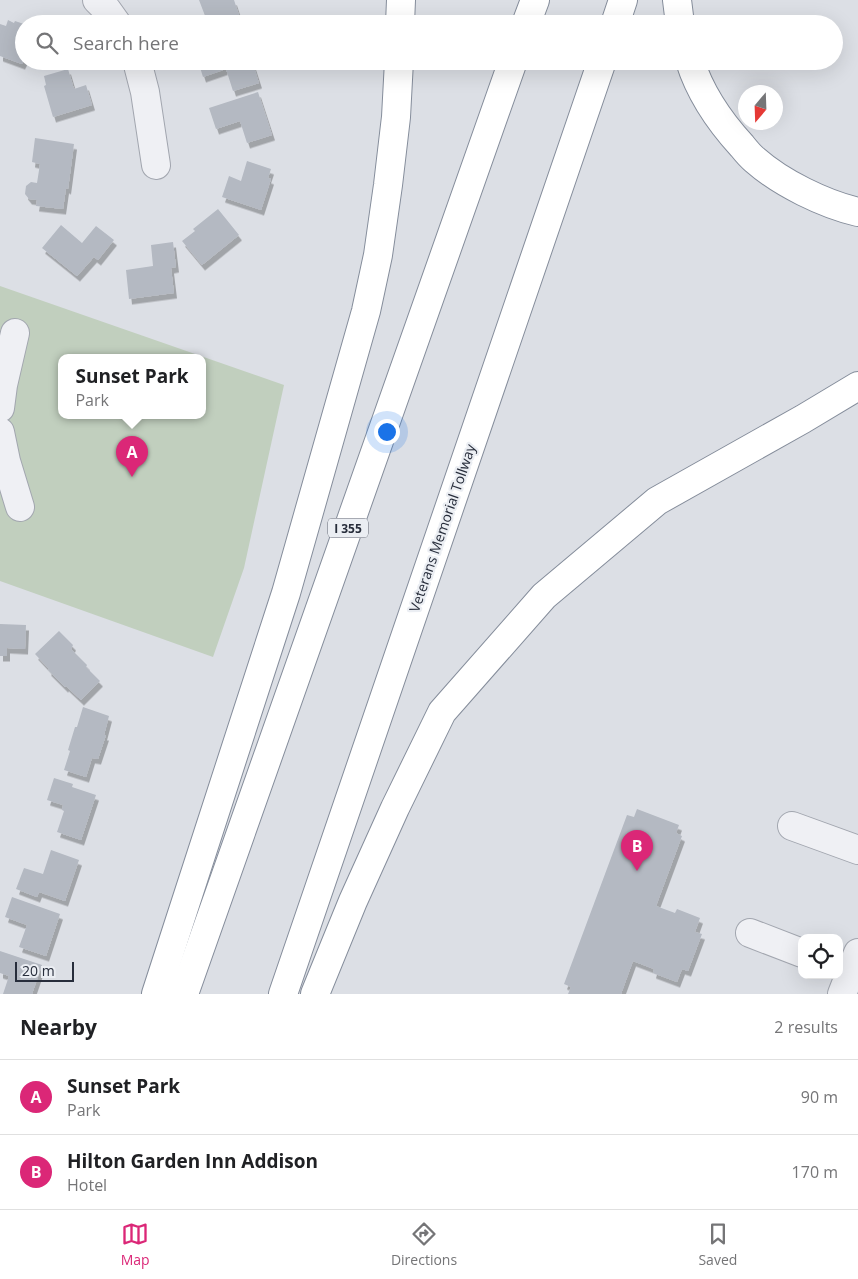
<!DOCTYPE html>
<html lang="en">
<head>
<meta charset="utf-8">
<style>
	:root { --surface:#fff; --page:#f6f6f6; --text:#202124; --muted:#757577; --line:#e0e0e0; --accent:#db2777 }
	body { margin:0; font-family:"Open Sans",sans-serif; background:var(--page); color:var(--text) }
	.controls { position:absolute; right:15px; bottom:15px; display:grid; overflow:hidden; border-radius:10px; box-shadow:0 5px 20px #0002 }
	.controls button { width:45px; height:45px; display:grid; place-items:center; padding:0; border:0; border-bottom:1px solid var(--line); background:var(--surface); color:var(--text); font:25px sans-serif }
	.compass { position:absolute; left:738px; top:85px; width:45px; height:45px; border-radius:50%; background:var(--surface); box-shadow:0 5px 20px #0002; rotate:199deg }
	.scale { position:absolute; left:15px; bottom:12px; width:59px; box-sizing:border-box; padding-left:5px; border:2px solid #272d3b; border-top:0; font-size:14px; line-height:18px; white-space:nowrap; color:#272d3b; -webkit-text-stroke:4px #ebeef3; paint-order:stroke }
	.you { position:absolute; left:386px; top:431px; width:18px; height:18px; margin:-12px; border:4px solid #fff; border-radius:50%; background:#1a73e8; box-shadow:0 0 0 8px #1a73e833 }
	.badge { display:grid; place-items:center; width:32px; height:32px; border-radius:50%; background:var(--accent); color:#fff; font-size:16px; font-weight:700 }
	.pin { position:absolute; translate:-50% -41px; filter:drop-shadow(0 1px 2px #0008) }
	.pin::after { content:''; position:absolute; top:26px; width:18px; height:15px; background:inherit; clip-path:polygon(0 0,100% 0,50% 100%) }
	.popup { position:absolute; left:58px; top:354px; width:148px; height:65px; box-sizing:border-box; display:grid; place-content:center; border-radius:10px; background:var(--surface); filter:drop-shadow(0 1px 4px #0005); font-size:16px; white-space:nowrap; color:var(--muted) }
	.popup b { font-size:19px; color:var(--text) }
	.popup::after { content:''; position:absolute; left:50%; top:100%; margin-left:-10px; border:10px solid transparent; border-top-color:var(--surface) }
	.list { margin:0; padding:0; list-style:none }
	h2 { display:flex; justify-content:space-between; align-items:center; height:65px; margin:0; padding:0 20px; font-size:21px }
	h2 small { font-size:16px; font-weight:400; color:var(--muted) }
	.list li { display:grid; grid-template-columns:32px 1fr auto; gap:15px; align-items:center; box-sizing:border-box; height:75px; padding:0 20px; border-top:1px solid var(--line) }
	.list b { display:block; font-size:19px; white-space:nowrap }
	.list p { margin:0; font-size:16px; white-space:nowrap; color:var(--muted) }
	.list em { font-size:16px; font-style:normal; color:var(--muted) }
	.icon { flex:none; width:28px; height:28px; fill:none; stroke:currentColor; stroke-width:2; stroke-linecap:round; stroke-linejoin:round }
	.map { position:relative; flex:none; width:858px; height:994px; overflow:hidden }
	.search { position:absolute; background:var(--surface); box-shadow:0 5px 20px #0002; left:15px; right:15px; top:15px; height:55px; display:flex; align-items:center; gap:12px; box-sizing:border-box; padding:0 18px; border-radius:28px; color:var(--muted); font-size:19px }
	.sheet { height:215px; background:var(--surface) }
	nav { display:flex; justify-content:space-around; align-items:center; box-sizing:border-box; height:70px; border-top:1px solid var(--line); background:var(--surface); font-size:14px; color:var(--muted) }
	nav a { display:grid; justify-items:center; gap:2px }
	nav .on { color:var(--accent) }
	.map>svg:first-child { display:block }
	.green { fill:#c1cfbe; fill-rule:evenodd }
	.building { fill:#b4b9c2; filter:url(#shadow) }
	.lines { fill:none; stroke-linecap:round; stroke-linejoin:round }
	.minor-casing { stroke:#a2a6af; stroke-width:30 }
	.highway-casing { stroke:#858d9b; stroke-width:30 }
	.minor { stroke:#eff0f4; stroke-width:28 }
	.highway { stroke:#fff; stroke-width:28 }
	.labels { text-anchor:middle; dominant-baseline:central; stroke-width:4.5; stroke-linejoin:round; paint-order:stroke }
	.shield { fill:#ebeef3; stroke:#626772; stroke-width:1 }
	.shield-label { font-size:12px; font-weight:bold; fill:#272d3b }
	.street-label { font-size:14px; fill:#272d3b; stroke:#ebeef3 }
</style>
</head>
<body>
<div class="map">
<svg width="858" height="994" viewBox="0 0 858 994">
	<defs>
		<filter id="shadow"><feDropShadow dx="3" dy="5.5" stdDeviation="0" flood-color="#0004"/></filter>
	</defs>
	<rect width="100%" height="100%" fill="#dcdfe5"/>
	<path class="green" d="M0,286L284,385L244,568L213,657L0,581ZM62,358H202V416H62Z"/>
	<g class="building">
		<polygon points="199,0 234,0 242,24 201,24 207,21"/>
		<polygon points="8,20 14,23 15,21 24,24 24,60 22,64 0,56 0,24 6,26"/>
		<polygon points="198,61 252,61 259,83 233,91 226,69 203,77"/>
		<polygon points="68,69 74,89 86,85 92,105 53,117 44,86 46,85 44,76"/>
		<polygon points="258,92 272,135 247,143 240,121 216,129 209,108"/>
		<polygon points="35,138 74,144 68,189 66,188 63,209 36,206 37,200 29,199 25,194 26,186 31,182 37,183 40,164 32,162"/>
		<polygon points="247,161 271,169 268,178 271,179 261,210 222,197 229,176 241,181"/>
		<polygon points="218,209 239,235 202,265 182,241 195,231 193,229"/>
		<polygon points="61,225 82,243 96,226 114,240 98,260 94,257 77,276 42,248"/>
		<polygon points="173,242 176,267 171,268 174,293 129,299 126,270 153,266 151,245"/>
		<polygon points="0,624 26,625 25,649 7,648 7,656 0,656"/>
		<polygon points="59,631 73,645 71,649 87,665 86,667 100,681 81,700 66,686 65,687 48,670 49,669 35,654"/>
		<polygon points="83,707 109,716 104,735 106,735 98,759 92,758 86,777 64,770 70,751 68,750 75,727 77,727"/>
		<polygon points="54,778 73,784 72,787 96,795 81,840 57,832 64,811 62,810 63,805 47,800"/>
		<polygon points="637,809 679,825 676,833 682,836 656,906 675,913 677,909 700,918 695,932 702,934 688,971 682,969 677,982 653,973 654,969 633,961 621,994 568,994 571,987 564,984 627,815 634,817"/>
		<polygon points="51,850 79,860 65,901 39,892 37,897 16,889 24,868 43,874"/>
		<polygon points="12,897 60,914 46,956 19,947 27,925 5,917"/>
		<polygon points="0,951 42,965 32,994 3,994 9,976 0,973"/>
	</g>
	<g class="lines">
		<defs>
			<g id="minor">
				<polyline points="97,0 107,10 117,24"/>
				<polyline points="137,61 145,92 156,165"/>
				<polyline points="0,408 3,385 15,333"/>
				<polyline points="0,432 6,461 20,507"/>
				<polyline points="792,826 858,850"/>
				<polyline points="750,933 802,953"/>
				<polyline points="842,994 858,953"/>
			</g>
			<g id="highway">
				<polyline points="677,0 680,24"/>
				<polyline points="400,24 401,0"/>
				<polyline points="526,24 535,0"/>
				<polyline points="615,24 623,0"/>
				<path d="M690,61C700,93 720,122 742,146C746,151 750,156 755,160C781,183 824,204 858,212"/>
				<polyline points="156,994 286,593 366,311 378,255 388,185 396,117 399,61"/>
				<polyline points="184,994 513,61"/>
				<polyline points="283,994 602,61"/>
				<polyline points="315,994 353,901 395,808 442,712 544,596 657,501 803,419 858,386"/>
			</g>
		</defs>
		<use href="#minor" class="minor-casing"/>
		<use href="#highway" class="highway-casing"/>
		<use href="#minor" class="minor"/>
		<use href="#highway" class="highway"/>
	</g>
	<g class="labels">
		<rect class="shield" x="328" y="518.5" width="40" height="19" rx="4"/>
		<g class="shield-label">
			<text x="348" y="528">I 355</text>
		</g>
		<g class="street-label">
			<text transform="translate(442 528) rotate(-71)">Veterans Memorial Tollway</text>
		</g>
	</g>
</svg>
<div class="controls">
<button><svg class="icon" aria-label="locate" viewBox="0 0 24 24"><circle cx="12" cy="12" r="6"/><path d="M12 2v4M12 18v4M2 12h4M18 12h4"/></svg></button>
</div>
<svg class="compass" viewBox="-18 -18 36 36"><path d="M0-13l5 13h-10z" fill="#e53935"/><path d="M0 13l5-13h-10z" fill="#757577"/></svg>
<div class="scale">20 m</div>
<div class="you"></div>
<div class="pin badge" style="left:132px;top:477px">A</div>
<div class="popup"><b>Sunset Park</b>Park</div>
<div class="pin badge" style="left:637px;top:871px">B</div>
<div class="search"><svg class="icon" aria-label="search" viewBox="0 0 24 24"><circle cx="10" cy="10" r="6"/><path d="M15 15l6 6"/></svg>Search here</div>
</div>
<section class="sheet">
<h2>Nearby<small>2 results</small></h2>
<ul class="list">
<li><span class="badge">A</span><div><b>Sunset Park</b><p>Park</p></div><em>90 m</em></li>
<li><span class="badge">B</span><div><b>Hilton Garden Inn Addison</b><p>Hotel</p></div><em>170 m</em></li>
</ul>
</section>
<nav>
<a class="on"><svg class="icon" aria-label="map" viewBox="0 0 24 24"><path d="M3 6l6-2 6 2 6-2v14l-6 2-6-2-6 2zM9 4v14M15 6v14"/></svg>Map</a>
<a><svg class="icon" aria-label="directions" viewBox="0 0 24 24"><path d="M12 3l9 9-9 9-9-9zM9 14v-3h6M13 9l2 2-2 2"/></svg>Directions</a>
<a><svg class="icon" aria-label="saved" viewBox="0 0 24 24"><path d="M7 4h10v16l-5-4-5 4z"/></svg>Saved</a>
</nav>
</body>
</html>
